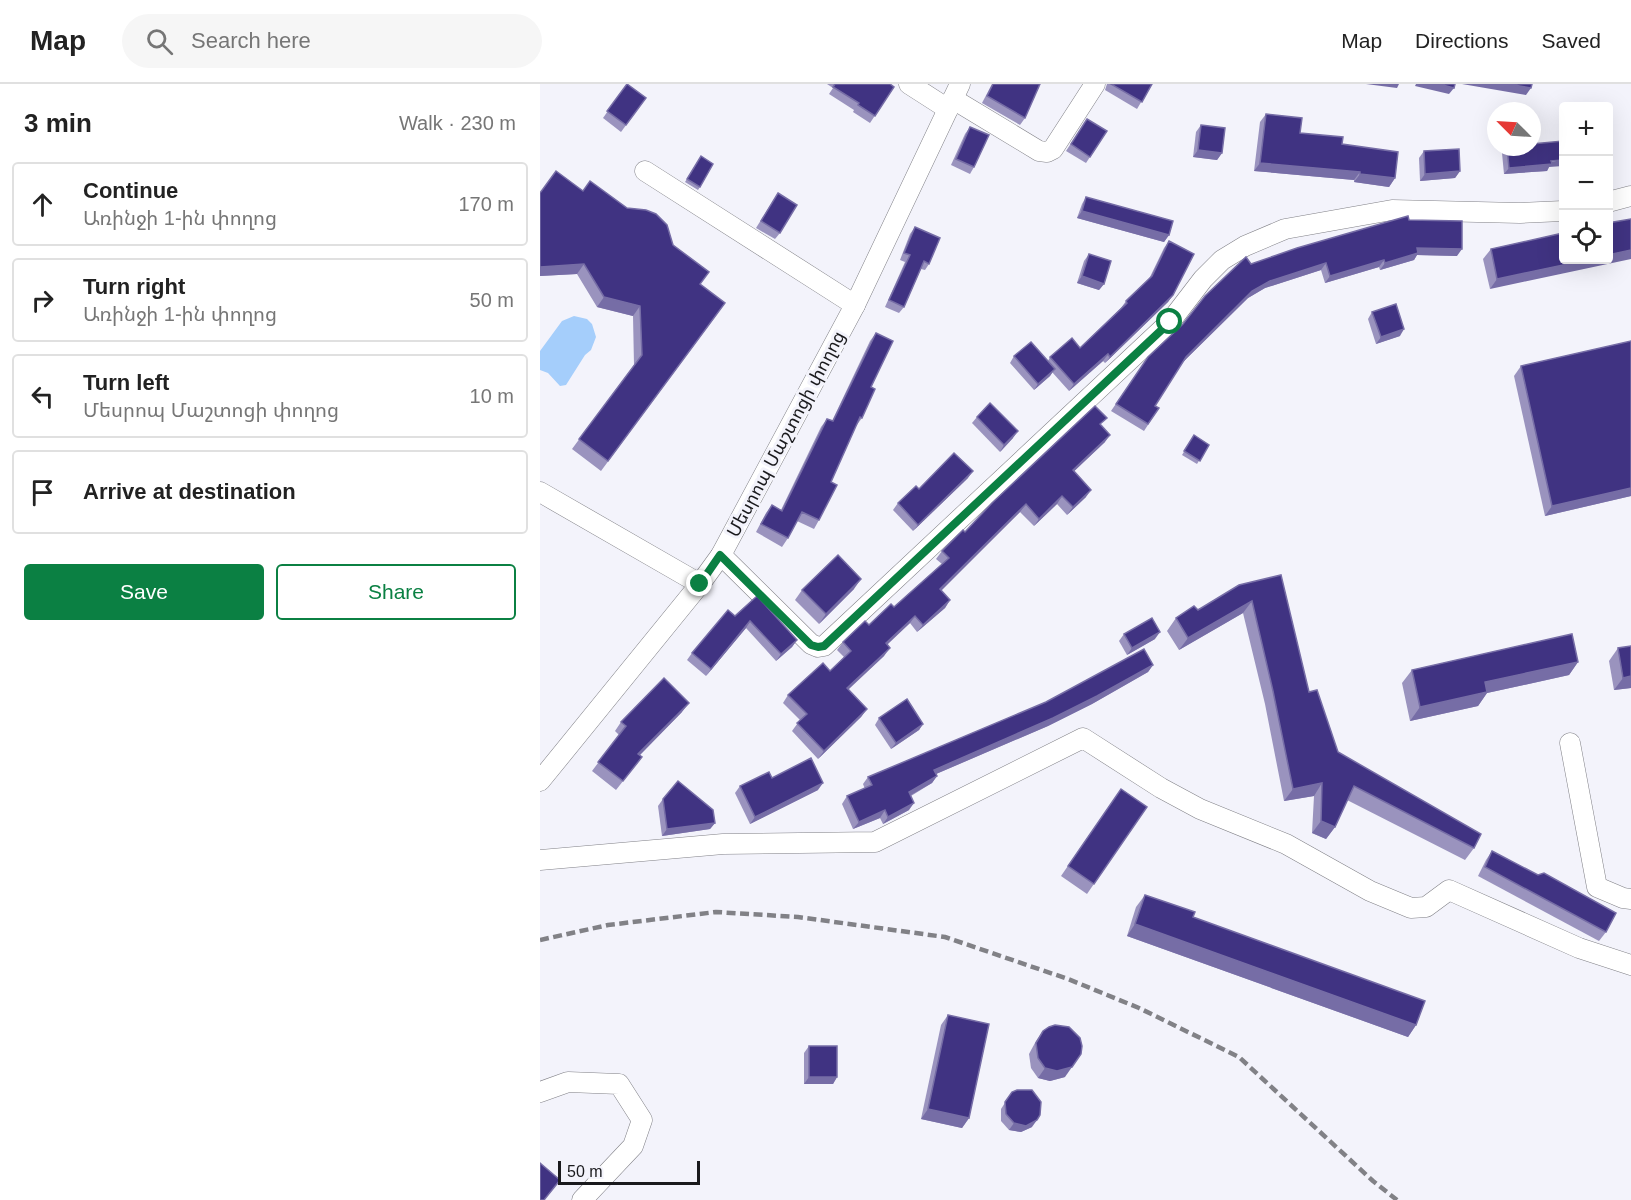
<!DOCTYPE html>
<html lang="en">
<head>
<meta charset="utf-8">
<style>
	:root { --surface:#fff; --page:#f6f6f6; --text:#222; --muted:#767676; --line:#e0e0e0; --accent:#0b8043 }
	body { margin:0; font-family:Arial,"Noto Sans Armenian",sans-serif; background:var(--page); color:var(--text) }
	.controls { position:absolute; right:18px; top:18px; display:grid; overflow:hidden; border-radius:6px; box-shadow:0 6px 24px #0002 }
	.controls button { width:54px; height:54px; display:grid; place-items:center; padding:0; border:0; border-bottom:2px solid var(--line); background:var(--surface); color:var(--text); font:30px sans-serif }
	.compass { position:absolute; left:947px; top:18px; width:54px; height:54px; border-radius:50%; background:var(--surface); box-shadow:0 6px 24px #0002; rotate:294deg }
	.scale { position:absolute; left:18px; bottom:15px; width:142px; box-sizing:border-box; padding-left:6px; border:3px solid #1a1a1d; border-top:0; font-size:16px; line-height:21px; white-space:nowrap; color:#1a1a1d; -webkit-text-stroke:4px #f3f3fb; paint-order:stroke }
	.stop { position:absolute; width:18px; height:18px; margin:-14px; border:4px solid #0b8043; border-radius:50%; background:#fff }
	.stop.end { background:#0b8043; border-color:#fff; box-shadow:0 2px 6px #0008 }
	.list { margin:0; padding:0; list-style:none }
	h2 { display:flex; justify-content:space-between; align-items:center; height:78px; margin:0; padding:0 24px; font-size:26px }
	h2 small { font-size:20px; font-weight:400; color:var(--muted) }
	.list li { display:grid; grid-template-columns:39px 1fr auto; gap:18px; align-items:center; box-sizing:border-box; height:84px; margin:0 12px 12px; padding:0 12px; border:2px solid var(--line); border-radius:6px }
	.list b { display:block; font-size:22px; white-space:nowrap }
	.list p { margin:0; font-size:20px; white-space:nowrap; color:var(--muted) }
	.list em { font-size:20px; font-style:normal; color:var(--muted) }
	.actions { display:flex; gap:12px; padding:18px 24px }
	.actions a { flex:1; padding:14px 0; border:2px solid var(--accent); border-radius:6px; text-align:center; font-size:21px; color:var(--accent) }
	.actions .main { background:var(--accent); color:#fff }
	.icon { flex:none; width:33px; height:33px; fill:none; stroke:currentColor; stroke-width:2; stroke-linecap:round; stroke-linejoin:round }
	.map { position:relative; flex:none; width:1091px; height:1116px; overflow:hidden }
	header { display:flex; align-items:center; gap:36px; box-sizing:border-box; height:84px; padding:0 30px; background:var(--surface); border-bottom:2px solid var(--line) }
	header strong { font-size:28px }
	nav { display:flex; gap:33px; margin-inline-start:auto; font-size:21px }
	.search { width:420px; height:54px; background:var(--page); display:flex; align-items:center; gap:15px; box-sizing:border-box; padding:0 21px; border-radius:33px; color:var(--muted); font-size:22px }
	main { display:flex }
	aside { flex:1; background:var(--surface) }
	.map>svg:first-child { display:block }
	.water { fill:#a5cefb }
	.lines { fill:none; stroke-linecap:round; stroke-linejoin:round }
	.minor-casing { stroke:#818187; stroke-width:21 }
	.minor { stroke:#fff; stroke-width:20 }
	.rail { stroke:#818186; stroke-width:4.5; stroke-dasharray:9 4.5; stroke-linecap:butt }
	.wall { fill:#9a93be }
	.shaded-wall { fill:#766da6 }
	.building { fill:#403382; stroke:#766da6; stroke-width:1.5 }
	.route { stroke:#0b8043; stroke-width:8 }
	.labels { text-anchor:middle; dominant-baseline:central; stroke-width:6; stroke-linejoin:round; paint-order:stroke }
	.street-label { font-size:18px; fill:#1a1a1d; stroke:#f3f3fb }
</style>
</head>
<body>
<header>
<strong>Map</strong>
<div class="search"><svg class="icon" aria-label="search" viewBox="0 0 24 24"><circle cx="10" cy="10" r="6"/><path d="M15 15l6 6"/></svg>Search here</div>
<nav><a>Map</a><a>Directions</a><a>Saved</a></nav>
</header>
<main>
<aside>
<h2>3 min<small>Walk · 230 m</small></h2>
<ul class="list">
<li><svg class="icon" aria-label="ahead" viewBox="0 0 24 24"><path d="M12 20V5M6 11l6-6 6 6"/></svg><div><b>Continue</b><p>Առինջի 1-ին փողոց</p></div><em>170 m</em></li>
<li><svg class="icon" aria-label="right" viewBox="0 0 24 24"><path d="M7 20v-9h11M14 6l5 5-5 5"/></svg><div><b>Turn right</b><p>Առինջի 1-ին փողոց</p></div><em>50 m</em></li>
<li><svg class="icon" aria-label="left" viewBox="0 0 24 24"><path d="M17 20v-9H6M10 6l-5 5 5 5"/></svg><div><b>Turn left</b><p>Մեսրոպ Մաշտոցի փողոց</p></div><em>10 m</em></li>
<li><svg class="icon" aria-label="arrive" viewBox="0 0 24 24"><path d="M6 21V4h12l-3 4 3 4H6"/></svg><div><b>Arrive at destination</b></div></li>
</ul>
<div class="actions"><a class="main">Save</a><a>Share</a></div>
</aside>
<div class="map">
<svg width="1091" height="1116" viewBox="0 0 1091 1116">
	<rect width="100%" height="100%" fill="#f3f3fb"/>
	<polygon class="water" points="34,232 47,235 52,240 56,253 51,266 45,271 26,301 20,302 8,289 0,286 0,267 22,237"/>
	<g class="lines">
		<defs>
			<g id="minor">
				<polyline points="369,0 408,25"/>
				<polyline points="413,15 499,67 507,68 513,65 555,0"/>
				<polyline points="105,87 315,221"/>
				<polyline points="1068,118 1091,112"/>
				<polyline points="0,408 160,500"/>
				<polyline points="181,471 271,560 278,563 284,562 630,238 663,195 682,176 705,162 745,145 852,126 980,129 1023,127"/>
				<polyline points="1030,659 1057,803 1083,814 1091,815"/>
				<polyline points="0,697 160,500 181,471 315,221 420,0"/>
				<polyline points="0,776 183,760 335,758 543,654 621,704 660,725 746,760 830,807 871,824 886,823 909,806 1039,864 1091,881"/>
				<polyline points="0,1008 28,998 79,1000 102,1036 93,1062 42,1116"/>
			</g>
		</defs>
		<use href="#minor" class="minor-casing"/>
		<use href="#minor" class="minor"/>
		<polyline class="rail" points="0,856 68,841 176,828 258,833 405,853 528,895 599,924 699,973 833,1097 857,1116"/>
	</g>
	<g class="wall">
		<polygon points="87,0 106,14 81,48 63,34"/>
		<polygon points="287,0 350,0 354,3 330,39 313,28 314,26 289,10 293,4"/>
		<polygon points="452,0 500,0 485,34 480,41 442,19"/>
		<polygon points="567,0 612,0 597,25 565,6"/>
		<polygon points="726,30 760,49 855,94 849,103 814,98 814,96 714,87 720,38"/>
		<polygon points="547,35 567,47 546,79 526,67"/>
		<polygon points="661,41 682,69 677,76 653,73 656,48"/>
		<polygon points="430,43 434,83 430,90 411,81 425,50"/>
		<polygon points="966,63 992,63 1009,83 1007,87 964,90 962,69"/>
		<polygon points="884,67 920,87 915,94 880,97 879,74"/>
		<polygon points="161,72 160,103 158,106 145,98"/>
		<polygon points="43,107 133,161 160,200 178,229 61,387 32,365 94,281 93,232 57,223 37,190 0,192 0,109"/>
		<polygon points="238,109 240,149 235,155 216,144"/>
		<polygon points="546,113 629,151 624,158 537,134 542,120"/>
		<polygon points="869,136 917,172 877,171 874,176 840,186 839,183 785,199 781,186 725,204 708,214 642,279 615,322 619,324 604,347 571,327 608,273 711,180"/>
		<polygon points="375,143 389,180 385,186 381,185 364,223 359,229 345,223 365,178 360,176 370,150"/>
		<polygon points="1023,149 950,205 943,175 951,165"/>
		<polygon points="629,157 633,211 628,218 565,279 563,277 529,307 512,288 510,292 494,306 470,279 474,272 508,277 510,273 540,264 581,224 586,217 609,195 624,164"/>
		<polygon points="549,170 564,200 559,206 537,199 544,177"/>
		<polygon points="832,228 860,252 836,260 828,235"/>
		<polygon points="336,249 331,303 322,334 316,342 291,398 279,436 274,445 257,437 248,454 242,463 216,448 226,429 232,421 241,426 281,343 287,335 292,337 330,257"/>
		<polygon points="981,282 1091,412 1005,432 974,292"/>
		<polygon points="437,333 473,354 460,368 432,339"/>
		<polygon points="562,341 565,358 534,387 546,413 527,431 517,420 494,442 480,428 401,506 410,516 405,524 377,548 370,539 347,561 344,572 308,606 327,625 321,633 278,675 252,647 260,636 243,619 248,611 290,587 304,573 297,566 303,558 354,523 402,480 396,475 402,467"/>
		<polygon points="654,351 669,361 657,380 642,371"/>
		<polygon points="428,394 373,447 353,426 358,419 379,405"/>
		<polygon points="741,491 769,608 798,668 934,764 925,776 807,716 795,743 786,755 772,749 774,712 744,717 725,620 703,529 639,566 627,547 636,534"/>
		<polygon points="314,505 279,540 255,516 262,506"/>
		<polygon points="217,512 257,556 252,563 236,577 206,544 166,592 147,576 152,569"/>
		<polygon points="584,550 615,555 587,571 579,557"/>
		<polygon points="1078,564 1091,604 1074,606 1069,577"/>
		<polygon points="1038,578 1029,591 947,609 938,622 870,637 862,599 872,586"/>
		<polygon points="613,581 608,588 552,620 508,642 396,690 397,692 392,699 371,712 369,726 343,740 340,734 313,745 302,720 307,712 325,705 323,700 328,693"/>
		<polygon points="142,628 100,671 102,673 76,706 52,687 79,651 75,647 81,638"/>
		<polygon points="339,634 383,640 379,646 351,665 335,641"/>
		<polygon points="232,694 278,706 210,740 195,709 200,702"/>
		<polygon points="581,705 607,723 547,810 521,792"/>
		<polygon points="123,715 175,739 170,745 122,752 118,722"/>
		<polygon points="952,767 1066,848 1059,857 938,792 946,776"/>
		<polygon points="605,811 653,833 876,941 868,953 587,852 596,823"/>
		<polygon points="408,931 429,1034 422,1044 381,1035 401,941"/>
		<polygon points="503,947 525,993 510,997 498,994 491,984 489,970 496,957"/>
		<polygon points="269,962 297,993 293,1000 264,1000 264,969"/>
		<polygon points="472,1008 492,1043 481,1048 469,1046 461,1037 461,1025"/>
	</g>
	<g class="shaded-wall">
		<polygon points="826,0 859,0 857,4"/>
		<polygon points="876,0 899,0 914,4 909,10 875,2"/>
		<polygon points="922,0 968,0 991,4 986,11"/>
		<polygon points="658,66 682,69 677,76 653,73"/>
		<polygon points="1023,76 1023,82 1009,83 1007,87 964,90 969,84"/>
		<polygon points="720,79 820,88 814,96 714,87"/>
		<polygon points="920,87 915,94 880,97 885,90"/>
		<polygon points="820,90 855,94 849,103 814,98"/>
		<polygon points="542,127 629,151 624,158 537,134"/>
		<polygon points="877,164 922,165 917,172 877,171 874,176 840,186 845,179"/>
		<polygon points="1091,166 1091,175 950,205 957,195 1047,176 1068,176 1068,171"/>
		<polygon points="844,176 839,183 785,199 790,192"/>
		<polygon points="786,179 781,186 725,204 708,214 641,280 646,273 712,207 730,197"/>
		<polygon points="44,180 37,190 0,192 0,183"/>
		<polygon points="542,192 564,200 559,206 537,199"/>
		<polygon points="633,211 628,218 565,279 570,273"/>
		<polygon points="64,213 100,222 93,232 57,223"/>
		<polygon points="864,245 860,252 836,260 841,253"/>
		<polygon points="568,270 563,277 529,307 534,300"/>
		<polygon points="515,285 510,292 494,306 498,300"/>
		<polygon points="478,347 473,354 460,368 464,361"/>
		<polygon points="570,351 565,358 527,394 533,386"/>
		<polygon points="433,387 428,394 373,447 378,441"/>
		<polygon points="1091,404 1091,412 1005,432 1012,422"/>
		<polygon points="551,406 546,413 527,431 533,423"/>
		<polygon points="522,412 517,420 494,442 499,435"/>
		<polygon points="486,420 480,428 395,513 400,505"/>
		<polygon points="321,495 314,505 279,540 286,530"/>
		<polygon points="410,516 405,524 377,548 383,541"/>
		<polygon points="712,517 703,529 639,566 648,554"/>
		<polygon points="375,532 370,539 340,567 346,559"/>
		<polygon points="210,537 206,544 166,592 171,585"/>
		<polygon points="620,548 615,555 587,571 592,564"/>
		<polygon points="257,556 252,563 236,577 241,570"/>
		<polygon points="350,564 344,572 301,612 307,604"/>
		<polygon points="1038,578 1029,591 947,609 938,622 870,637 880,623 945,598"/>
		<polygon points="613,581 608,588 552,620 508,642 389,693 394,686"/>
		<polygon points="1091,592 1091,604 1074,606 1083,594"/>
		<polygon points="149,619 142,628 92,679 98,670"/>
		<polygon points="327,625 321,633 278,675 284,667"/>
		<polygon points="383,640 379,646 351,665 356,659"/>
		<polygon points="397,692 392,699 364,715 369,708"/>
		<polygon points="283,699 278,706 210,740 215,733"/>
		<polygon points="782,699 774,712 744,717 753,705"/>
		<polygon points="374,719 369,726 343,740 348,733"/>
		<polygon points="345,726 340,734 313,745 319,738"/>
		<polygon points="781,737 795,743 786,755 772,749"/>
		<polygon points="175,739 170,745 122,752 127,745"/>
		<polygon points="595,840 876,941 868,953 587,852"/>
		<polygon points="532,983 525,993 510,997 498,994 505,984"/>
		<polygon points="269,993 297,993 293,1000 264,1000"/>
		<polygon points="388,1025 429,1034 422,1044 381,1035"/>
		<polygon points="497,1036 492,1043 481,1048 469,1046 474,1039"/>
	</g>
	<g class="building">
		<polygon points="87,0 106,14 86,41 67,27"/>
		<polygon points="295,0 350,0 354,3 335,32 318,21 319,19 293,3"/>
		<polygon points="453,0 500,0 485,34 447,12"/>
		<polygon points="571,0 612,0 602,18"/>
		<polygon points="899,0 915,0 914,4"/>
		<polygon points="968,0 992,0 991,4"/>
		<polygon points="726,30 762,34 760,49 803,53 802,60 858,68 855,94 820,90 820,88 720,79"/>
		<polygon points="547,35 567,47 550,73 531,60"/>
		<polygon points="661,41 685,44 682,69 658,66"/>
		<polygon points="430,43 449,51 434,83 416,75"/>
		<polygon points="1068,46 1070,46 1072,71 1068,72"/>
		<polygon points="1023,57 1023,76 1011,77 1012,80 969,84 967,63 992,63 992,60"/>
		<polygon points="919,65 920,87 885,90 884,67"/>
		<polygon points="161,72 173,80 160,103 147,95"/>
		<polygon points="16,87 43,107 50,97 87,124 106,126 116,130 127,141 133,161 169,188 160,200 185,219 68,377 39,355 102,271 100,222 64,213 44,180 0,183 0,109"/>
		<polygon points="238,109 257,121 240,149 221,137"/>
		<polygon points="546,113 633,137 629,151 542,127"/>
		<polygon points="868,132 869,136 922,137 922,165 877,164 878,169 845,179 844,176 790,192 786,179 730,197 712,207 646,273 615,322 619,324 608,340 576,320 608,273 643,240 665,212 706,173 711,180 757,164"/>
		<polygon points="1091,135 1091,166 1068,171 1068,139"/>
		<polygon points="375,143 400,154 389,180 384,177 364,223 349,216 370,171 364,169"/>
		<polygon points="1023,149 1023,176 1047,176 957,195 951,165"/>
		<polygon points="629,157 654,170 633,211 570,273 568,270 534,300 510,273 532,254 540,264 587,219 586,217 612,192"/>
		<polygon points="549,170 571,177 564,200 542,192"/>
		<polygon points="856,220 864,245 841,253 832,228"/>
		<polygon points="336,249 353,257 331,303 335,305 322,334 320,333 291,398 297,401 279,436 262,428 248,454 221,440 232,421 242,427 287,335 293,337"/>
		<polygon points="1091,257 1091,404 1012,422 981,282"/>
		<polygon points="491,258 515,285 498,300 474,272"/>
		<polygon points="450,319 478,347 464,361 437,333"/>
		<polygon points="555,322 567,334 560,340 570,351 533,386 551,406 533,423 522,412 499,435 486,420 400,505 410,516 383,541 375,532 346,559 350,564 307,604 327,625 284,667 257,639 267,630 248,611 283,579 290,587 311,567 303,558 325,537 329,541 351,520 354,523 409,474 402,467 423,446 425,448 452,419"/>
		<polygon points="654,351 669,361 660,377 644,367"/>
		<polygon points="414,369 433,387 378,441 358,419 376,402 379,405"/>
		<polygon points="298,471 321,495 286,530 262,506"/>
		<polygon points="741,491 769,608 777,606 798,668 941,750 934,764 814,702 795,743 781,737 782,699 753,705 733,607 712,517 648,554 636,534 654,522 658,526 699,501"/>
		<polygon points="217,512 257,556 241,570 210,537 171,585 152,569 188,526 195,532"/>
		<polygon points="612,534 620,548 592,564 584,550"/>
		<polygon points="1032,550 1038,578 945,598 947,608 880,623 872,586"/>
		<polygon points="1091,562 1091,592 1083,594 1078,564"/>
		<polygon points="604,565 613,581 557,612 513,634 394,686 397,692 369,708 374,719 348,733 345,726 319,738 307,712 332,701 328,693 506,618"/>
		<polygon points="124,594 149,619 98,670 102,673 83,697 58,678 86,642 81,638"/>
		<polygon points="367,615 383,640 356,659 339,634"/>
		<polygon points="271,674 283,699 215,733 200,702 229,688 232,694"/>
		<polygon points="138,697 173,726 175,739 127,745 123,715"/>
		<polygon points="581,705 607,723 554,800 528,782"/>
		<polygon points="952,767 998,791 1004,789 1076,829 1066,848 945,783"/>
		<polygon points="605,811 655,828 653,833 885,917 876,941 595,840"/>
		<polygon points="408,931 449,940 429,1034 388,1025"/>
		<polygon points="515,941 529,943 540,954 542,962 541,970 532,983 517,987 505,984 498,974 496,959 503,947 509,943"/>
		<rect x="269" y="962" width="28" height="31"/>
		<polygon points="477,1006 492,1006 501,1018 500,1031 497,1036 486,1042 474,1039 466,1030 465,1018 472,1008"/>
		<polygon points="0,1079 20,1096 4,1116 0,1116"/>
	</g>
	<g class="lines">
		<polyline class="route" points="160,500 180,471 271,561 278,563 284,562 630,238"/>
	</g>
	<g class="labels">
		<g class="street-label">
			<text transform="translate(246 350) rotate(-62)">Մեսրոպ Մաշտոցի փողոց</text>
		</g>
	</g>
</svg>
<div class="controls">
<button>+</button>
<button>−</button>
<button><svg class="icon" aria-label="locate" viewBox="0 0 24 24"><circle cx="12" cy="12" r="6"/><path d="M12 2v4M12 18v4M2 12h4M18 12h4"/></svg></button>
</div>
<svg class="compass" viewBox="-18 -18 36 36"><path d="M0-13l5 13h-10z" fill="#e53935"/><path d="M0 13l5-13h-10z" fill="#767676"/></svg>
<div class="scale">50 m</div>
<div class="stop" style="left:630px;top:238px"></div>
<div class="stop end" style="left:160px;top:500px"></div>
</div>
</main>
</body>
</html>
